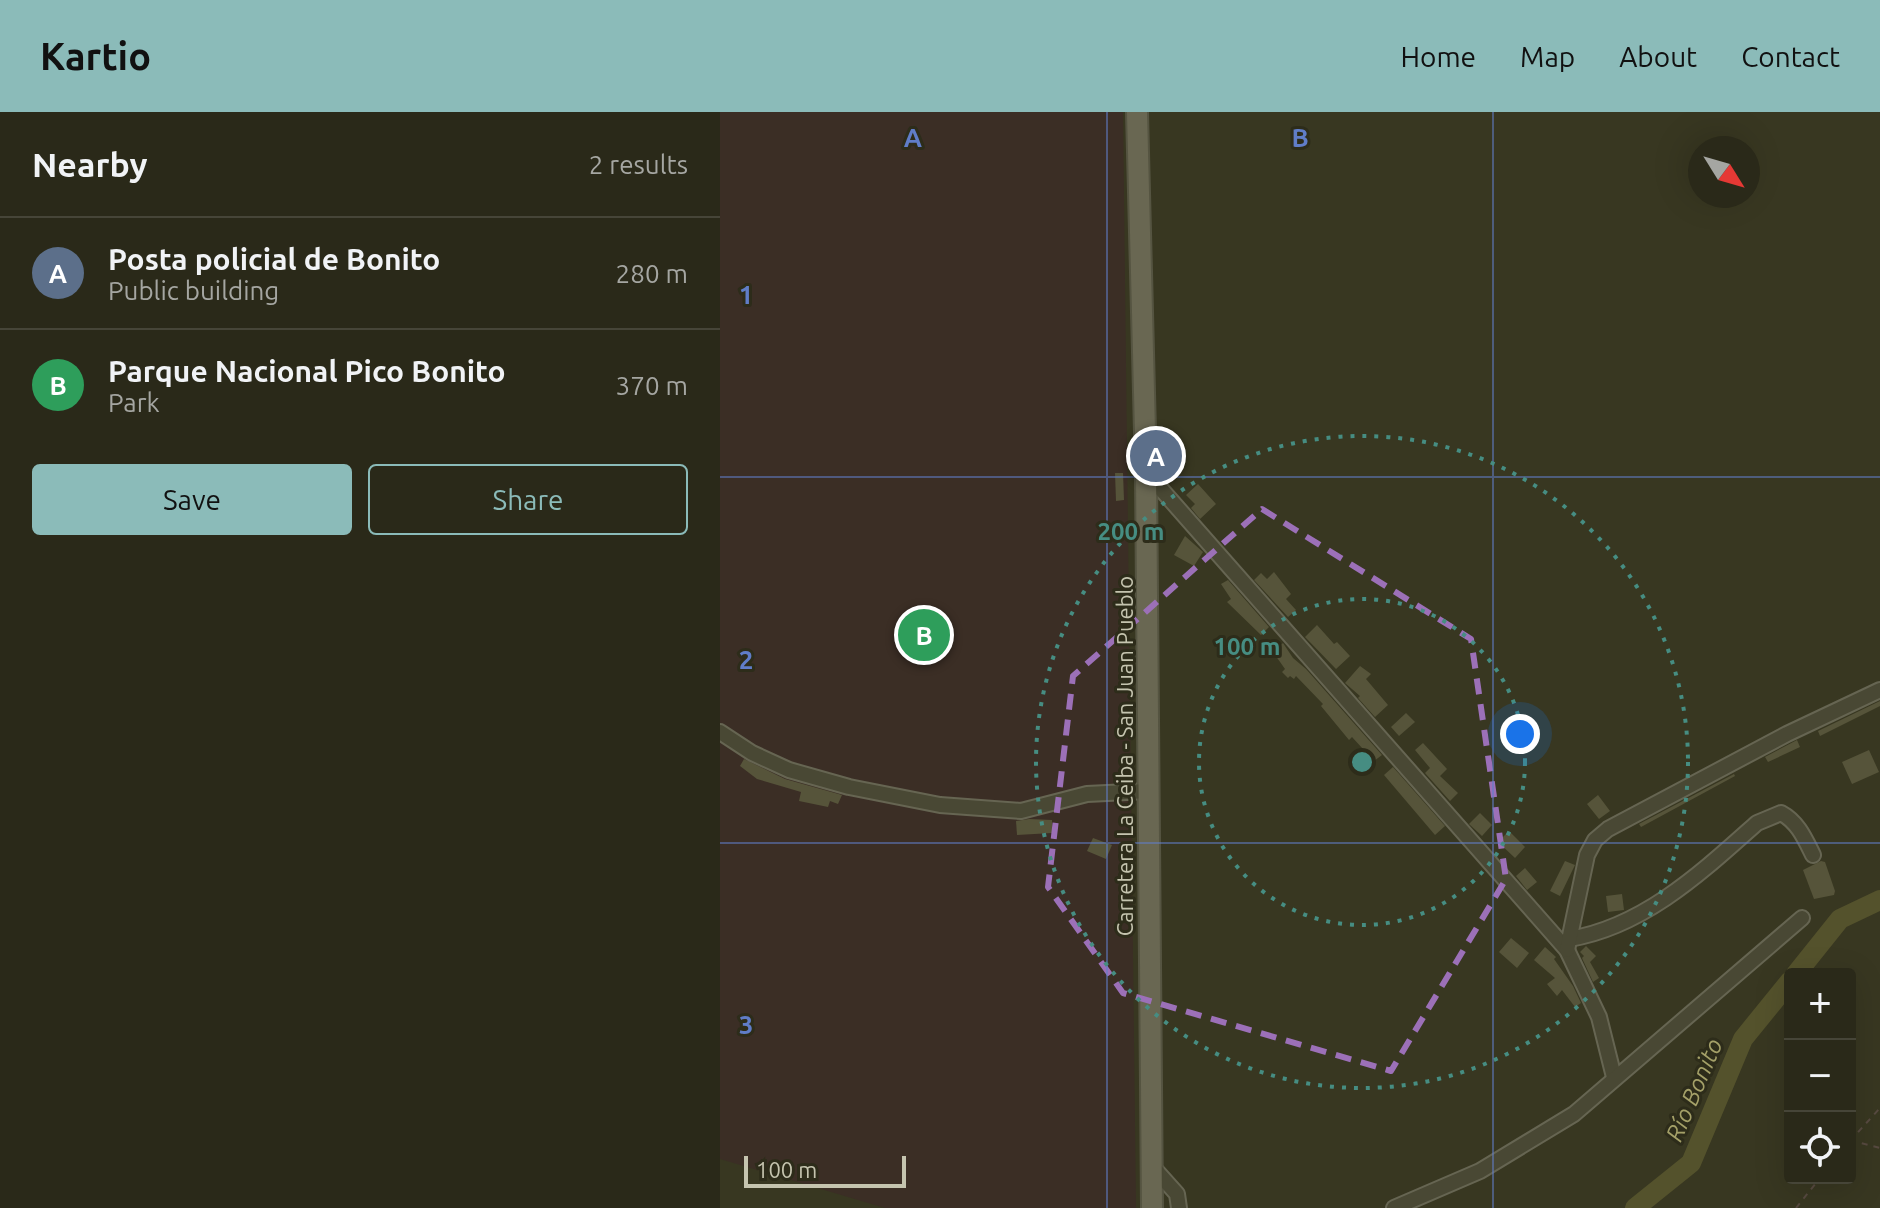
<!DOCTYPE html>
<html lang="en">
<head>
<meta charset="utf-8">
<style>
	:root { --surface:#2a2919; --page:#323122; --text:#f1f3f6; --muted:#a5a6a2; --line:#464538; --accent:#8bbbb9 }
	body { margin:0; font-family:Ubuntu,sans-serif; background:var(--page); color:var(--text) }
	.controls { position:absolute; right:24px; bottom:24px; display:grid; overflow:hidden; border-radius:8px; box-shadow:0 8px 32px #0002 }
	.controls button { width:72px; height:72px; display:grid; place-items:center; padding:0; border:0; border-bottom:2px solid var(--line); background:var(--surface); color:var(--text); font:40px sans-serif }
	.compass { position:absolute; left:968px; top:24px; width:72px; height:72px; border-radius:50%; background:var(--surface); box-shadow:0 8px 32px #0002; rotate:127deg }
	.scale { position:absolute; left:24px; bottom:20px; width:162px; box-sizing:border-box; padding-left:8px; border:4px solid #c5c4af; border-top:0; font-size:22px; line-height:28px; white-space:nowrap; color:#c5c4af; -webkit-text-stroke:6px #2d2c1a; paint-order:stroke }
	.you { position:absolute; left:800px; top:622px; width:28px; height:28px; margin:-20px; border:6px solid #fff; border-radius:50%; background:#1a73e8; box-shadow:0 0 0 12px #1a73e833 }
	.badge { display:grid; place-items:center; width:52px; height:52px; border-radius:50%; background:var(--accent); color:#fff; font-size:26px; font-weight:700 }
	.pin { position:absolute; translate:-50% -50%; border:4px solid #fff; box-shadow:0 2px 8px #0006 }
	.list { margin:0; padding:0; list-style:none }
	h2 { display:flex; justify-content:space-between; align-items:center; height:104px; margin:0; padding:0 32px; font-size:34px }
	h2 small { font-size:26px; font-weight:400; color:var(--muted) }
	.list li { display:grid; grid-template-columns:52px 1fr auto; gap:24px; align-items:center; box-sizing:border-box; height:112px; padding:0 32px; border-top:2px solid var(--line) }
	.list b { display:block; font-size:30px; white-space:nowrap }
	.list p { margin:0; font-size:26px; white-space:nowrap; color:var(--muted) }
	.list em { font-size:26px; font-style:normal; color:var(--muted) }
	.actions { display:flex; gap:16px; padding:24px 32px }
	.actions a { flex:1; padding:18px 0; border:2px solid var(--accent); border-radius:8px; text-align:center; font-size:28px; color:var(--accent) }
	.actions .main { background:var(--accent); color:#111 }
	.icon { flex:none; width:44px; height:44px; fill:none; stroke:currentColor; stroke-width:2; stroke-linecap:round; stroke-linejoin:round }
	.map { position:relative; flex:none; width:1160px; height:1096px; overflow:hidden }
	header { display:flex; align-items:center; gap:48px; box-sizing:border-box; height:112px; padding:0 40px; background:var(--accent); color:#111 }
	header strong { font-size:38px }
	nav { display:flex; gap:44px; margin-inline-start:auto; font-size:28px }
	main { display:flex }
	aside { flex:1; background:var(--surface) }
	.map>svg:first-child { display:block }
	.green { fill:#3b2e25 }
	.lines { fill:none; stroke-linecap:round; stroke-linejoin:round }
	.river { stroke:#54522c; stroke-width:20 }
	.building { fill:#56543a }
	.minor-casing { stroke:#666552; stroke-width:18 }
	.primary-casing { stroke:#555441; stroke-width:24 }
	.path { stroke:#574a40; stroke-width:2; stroke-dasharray:6 6; stroke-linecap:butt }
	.minor { stroke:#494834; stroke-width:14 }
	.primary { stroke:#696752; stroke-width:20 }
	.marked { fill:none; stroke:#9c70b8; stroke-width:6; stroke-dasharray:16 10; stroke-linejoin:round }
	.grid { fill:none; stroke:#607dc8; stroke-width:2; stroke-opacity:0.55 }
	.ring { fill:none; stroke:#468d82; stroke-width:4; stroke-dasharray:4 8 }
	.labels { text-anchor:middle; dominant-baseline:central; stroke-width:6; stroke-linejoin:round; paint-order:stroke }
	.street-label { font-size:22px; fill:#c5c4af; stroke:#2d2c1a }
	.water-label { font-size:24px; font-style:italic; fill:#a4a068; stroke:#2d2c1a }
	.grid-label { font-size:26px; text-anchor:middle; font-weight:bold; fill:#607dc8; stroke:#2d2c1a; stroke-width:6; stroke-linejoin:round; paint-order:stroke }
	.centre { fill:#468d82; stroke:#2d2c1a; stroke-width:4 }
	.ring-label { font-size:24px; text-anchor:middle; font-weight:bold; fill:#468d82; stroke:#2d2c1a; stroke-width:6; stroke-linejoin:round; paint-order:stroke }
</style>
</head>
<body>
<header>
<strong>Kartio</strong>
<nav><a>Home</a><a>Map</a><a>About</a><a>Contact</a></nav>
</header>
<main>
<aside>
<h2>Nearby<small>2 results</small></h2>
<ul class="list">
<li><span class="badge" style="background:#5c6f8a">A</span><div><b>Posta policial de Bonito</b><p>Public building</p></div><em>280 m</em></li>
<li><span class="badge" style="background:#2e9e5b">B</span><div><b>Parque Nacional Pico Bonito</b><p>Park</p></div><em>370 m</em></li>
</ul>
<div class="actions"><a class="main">Save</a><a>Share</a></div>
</aside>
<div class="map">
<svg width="1160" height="1096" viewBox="0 0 1160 1096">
	<rect width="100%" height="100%" fill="#383721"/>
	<polygon class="green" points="0,0 403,0 416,1096 165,1096 0,1047"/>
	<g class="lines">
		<g class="river">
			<polyline points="1076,862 1120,807 1160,788"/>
			<polyline points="915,1096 971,1051 1023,927 1070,869"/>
		</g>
	</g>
	<g class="building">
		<polygon points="395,361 403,361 404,388 396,389"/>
		<polygon points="478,372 496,392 480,407 471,396 475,392 466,383"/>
		<polygon points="465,424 483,440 474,454 454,443"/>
		<polygon points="554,460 571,482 566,487 576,498 568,505 534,468 541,461 547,467"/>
		<polygon points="508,468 549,515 541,523 507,490 511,487 501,472"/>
		<polygon points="597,513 614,532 617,530 630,544 616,557 585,525"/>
		<polygon points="563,531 573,546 586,557 662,643 654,649 632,625 629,628 601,594 603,592 576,564 574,567 570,564 568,566 562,560 565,557 553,540"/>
		<polygon points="640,554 651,562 646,567 668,593 655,605 638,586 640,584 625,571"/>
		<polygon points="1160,589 1160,594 1100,624 1098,619"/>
		<polygon points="686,601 695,610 679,624 671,615"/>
		<polygon points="1077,628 1080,635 1048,650 1045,645"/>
		<polygon points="703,631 727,657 720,664 738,681 730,689 705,661 710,656 695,638"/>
		<polygon points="1149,638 1159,660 1132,672 1122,650"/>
		<polygon points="24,647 65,667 122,683 118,692 110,689 108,695 79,689 81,680 37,667 20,654"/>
		<polygon points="673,655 725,714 715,723 664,663"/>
		<polygon points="1014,662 1015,664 921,715 919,712"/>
		<polygon points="878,683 890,699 879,707 867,692"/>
		<polygon points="760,701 772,713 762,724 749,712"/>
		<polygon points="309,707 332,708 332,721 297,723 296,709"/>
		<polygon points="789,719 805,735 795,746 778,730"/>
		<polygon points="373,726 392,733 386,747 367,739"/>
		<polygon points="845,749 855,753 840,784 830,779"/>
		<polygon points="1101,749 1105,750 1115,779 1114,783 1094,787 1083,758"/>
		<polygon points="805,756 817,770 807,778 796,764"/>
		<polygon points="902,782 904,798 888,800 886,784"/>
		<polygon points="791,826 809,841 797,856 779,840"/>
		<polygon points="866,834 876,844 870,850 879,866 873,870 862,846 864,844 860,840"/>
		<polygon points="825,835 836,845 834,847 853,874 861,891 855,895 842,878 837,884 827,872 835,866 814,848"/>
	</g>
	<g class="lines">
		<defs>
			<g id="minor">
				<polyline points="426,360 847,838 879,905 894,965"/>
				<polyline points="0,620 32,641 69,658 129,675 220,693 301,699 367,682 428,679"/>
				<path d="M849,827C924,815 983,759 1037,711L1061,701C1078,710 1085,727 1093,743"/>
				<polyline points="847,838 867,743 875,728 888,717 1067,622 1160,578"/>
				<polyline points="431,1053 457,1082 459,1096"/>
				<polyline points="674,1096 760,1059 854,1002 1082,806"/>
			</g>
			<polyline id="primary" points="417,0 426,360 432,1096"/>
		</defs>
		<use href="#minor" class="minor-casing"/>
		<use href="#primary" class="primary-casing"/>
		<g class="path">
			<polyline points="1130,1029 1160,996"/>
			<polyline points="1130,1031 1137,1030 1160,1036"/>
			<polyline points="1076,1096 1100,1066"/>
		</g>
		<use href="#minor" class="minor"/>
		<use href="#primary" class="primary"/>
	</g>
	<path class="marked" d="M542,397L751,527L786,767L671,959L403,881L328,775L353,564Z"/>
	<path class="grid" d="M387,0V1096M773,0V1096M0,365H1160M0,731H1160"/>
	<g class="ring">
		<circle cx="642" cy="650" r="163"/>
		<circle cx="642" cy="650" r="326"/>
	</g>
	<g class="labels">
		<g class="street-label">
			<text transform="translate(404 644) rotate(-90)">Carretera La Ceiba - San Juan Pueblo</text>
		</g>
		<g class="water-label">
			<text transform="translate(974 978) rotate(-67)">Río Bonito</text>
		</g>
	</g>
	<g class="grid-label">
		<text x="193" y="35">A</text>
		<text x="580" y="35">B</text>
		<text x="26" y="192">1</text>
		<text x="26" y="557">2</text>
		<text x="26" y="922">3</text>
	</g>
	<circle cx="642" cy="650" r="12" class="centre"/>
	<g class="ring-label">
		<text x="411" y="428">200 m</text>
		<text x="527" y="543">100 m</text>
	</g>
</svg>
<div class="controls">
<button>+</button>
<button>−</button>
<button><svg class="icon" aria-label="locate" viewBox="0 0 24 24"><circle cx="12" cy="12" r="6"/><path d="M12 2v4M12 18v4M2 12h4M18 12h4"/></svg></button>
</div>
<svg class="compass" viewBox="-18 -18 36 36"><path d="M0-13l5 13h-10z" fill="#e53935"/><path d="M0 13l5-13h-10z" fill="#a5a6a2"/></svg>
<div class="scale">100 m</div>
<div class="you"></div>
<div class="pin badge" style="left:436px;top:344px;background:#5c6f8a">A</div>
<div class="pin badge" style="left:204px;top:523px;background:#2e9e5b">B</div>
</div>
</main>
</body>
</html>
